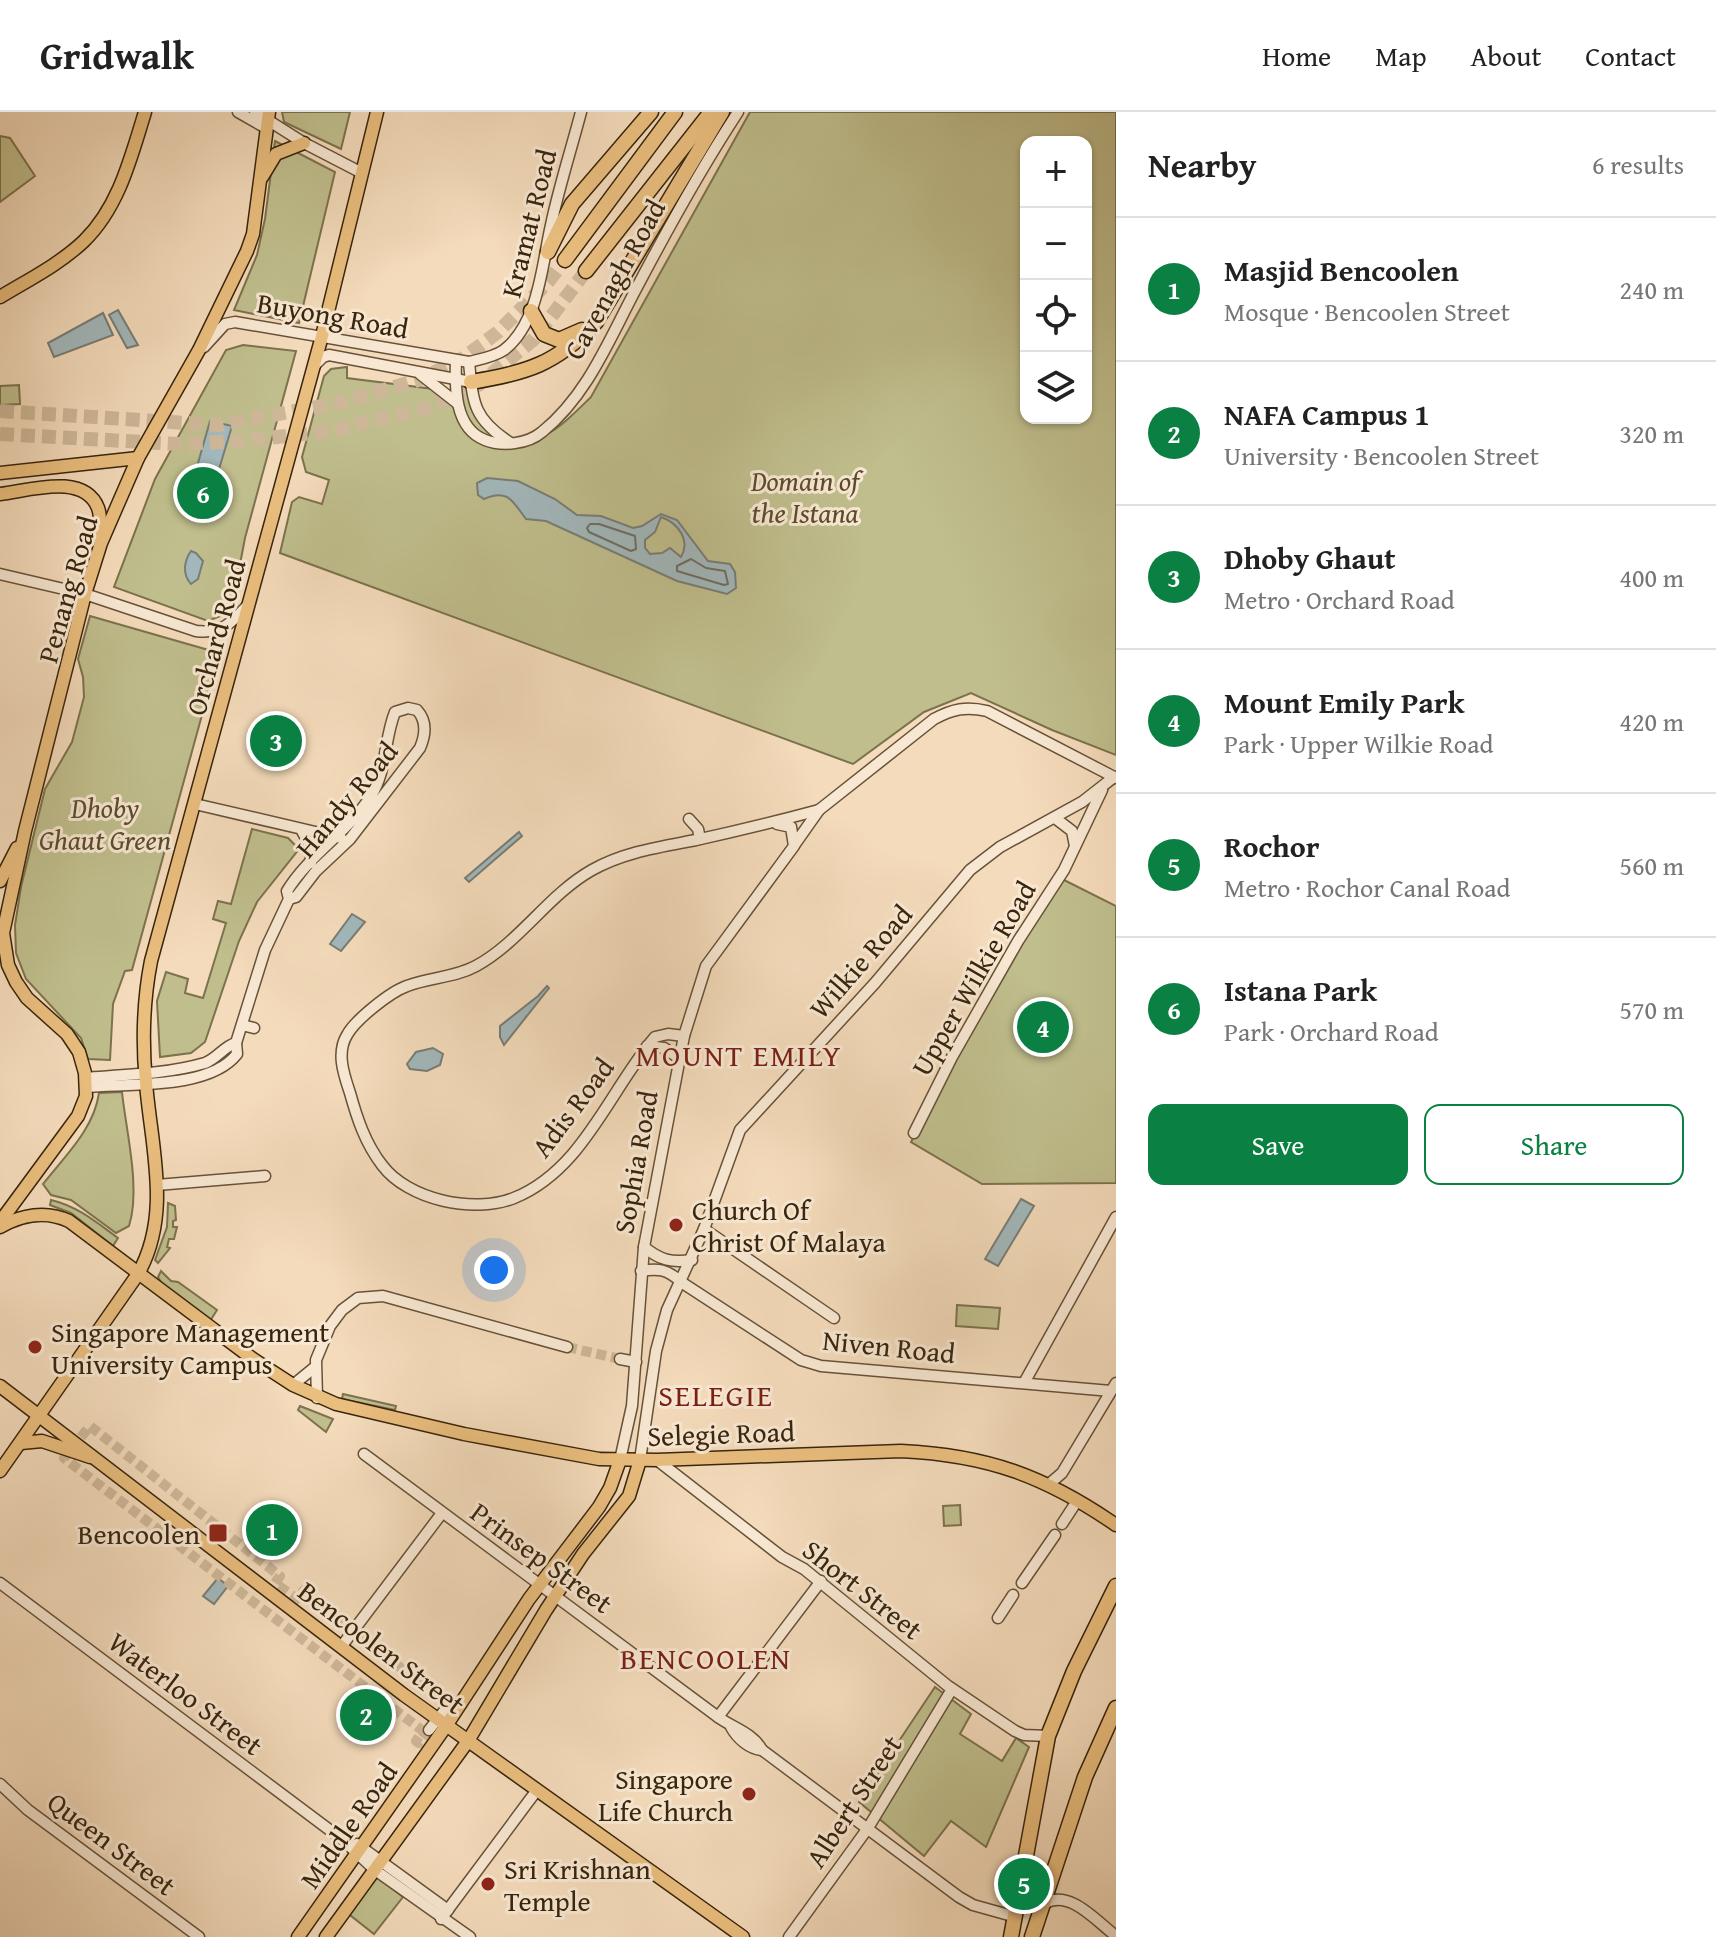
<!DOCTYPE html>
<html lang="en">
<head>
<meta charset="utf-8">
<style>
	:root { --surface:#fff; --page:#f2f2f2; --text:#222; --muted:#767676; --line:#e0e0e0; --accent:#0b8043 }
	body { margin:0; font-family:"Gentium Book Plus",serif; background:var(--page); color:var(--text) }
	.controls { position:absolute; right:24px; top:24px; display:grid; overflow:hidden; border-radius:16px; box-shadow:0 2px 6px #0004 }
	.controls button { width:72px; height:72px; display:grid; place-items:center; padding:0; border:0; border-bottom:2px solid var(--line); background:var(--surface); color:var(--text); font:40px sans-serif }
	.you { position:absolute; left:494px; top:1158px; width:28px; height:28px; margin:-20px; border:6px solid #fff; border-radius:50%; background:#1a73e8; box-shadow:0 0 0 12px #1a73e833 }
	.badge { display:grid; place-items:center; width:52px; height:52px; border-radius:50%; background:var(--accent); color:#fff; font-size:26px; font-weight:700 }
	.pin { position:absolute; translate:-50% -50%; border:4px solid #fff; box-shadow:0 2px 8px #0006 }
	.list { margin:0; padding:0; list-style:none }
	h2 { display:flex; justify-content:space-between; align-items:center; height:104px; margin:0; padding:0 32px; font-size:34px }
	h2 small { font-size:26px; font-weight:400; color:var(--muted) }
	.list li { display:grid; grid-template-columns:52px 1fr auto; gap:24px; align-items:center; box-sizing:border-box; height:144px; padding:0 32px; border-top:2px solid var(--line) }
	.list b { display:block; font-size:30px; white-space:nowrap }
	.list p { margin:0; font-size:26px; white-space:nowrap; color:var(--muted) }
	.list em { font-size:26px; font-style:normal; color:var(--muted) }
	.actions { display:flex; gap:16px; padding:24px 32px }
	.actions a { flex:1; padding:18px 0; border:2px solid var(--accent); border-radius:16px; text-align:center; font-size:28px; color:var(--accent) }
	.actions .main { background:var(--accent); color:#fff }
	.icon { flex:none; width:44px; height:44px; fill:none; stroke:currentColor; stroke-width:2; stroke-linecap:round; stroke-linejoin:round }
	.map { position:relative; flex:none; width:1116px; height:1825px; overflow:hidden }
	header { display:flex; align-items:center; gap:48px; box-sizing:border-box; height:112px; padding:0 40px; background:var(--surface); border-bottom:2px solid var(--line) }
	header strong { font-size:38px }
	nav { display:flex; gap:44px; margin-inline-start:auto; font-size:28px }
	main { display:flex }
	aside { flex:1; background:var(--surface) }
	.map>svg:first-child { display:block }
	.green { fill:#c0be8d; stroke:#7c724d; stroke-width:2; fill-rule:evenodd }
	.water { fill:#a2b8bc; stroke:#787d76; stroke-width:2; fill-rule:evenodd }
	.lines { fill:none; stroke-linecap:round; stroke-linejoin:round }
	.shore { stroke:#6d6e64; stroke-width:2 }
	.minor-tunnel { stroke:#ceb798; stroke-width:10; stroke-dasharray:10 5; stroke-linecap:butt }
	.highway-tunnel { stroke:#ceb798; stroke-width:14; stroke-dasharray:14 7; stroke-linecap:butt }
	.minor-casing { stroke:#675238; stroke-width:13 }
	.major-casing { stroke:#38250d; stroke-width:15 }
	.highway-casing { stroke:#38250d; stroke-width:17 }
	.minor { stroke:#f8e8d3; stroke-width:10 }
	.major { stroke:#eabe7e; stroke-width:12 }
	.highway { stroke:#eabe7e; stroke-width:14 }
	.poi-dot { fill:#8f2418; stroke:#f8e8d3; stroke-width:3 }
	.labels { text-anchor:middle; dominant-baseline:central; stroke-width:6; stroke-linejoin:round; paint-order:stroke }
	.street-label { font-size:28px; fill:#38250d; stroke:#f8e8d3 }
	.park-label { font-size:28px; font-style:italic; fill:#5a4b2d; stroke:#f8e8d3 }
	.poi-label { font-size:28px; fill:#38250d; stroke:#f8e8d3; text-anchor:start }
	.neighbourhood-label { font-size:30px; letter-spacing:2px; fill:#7a1f14; stroke:#f8e8d3 }
</style>
</head>
<body>
<header>
<strong>Gridwalk</strong>
<nav><a>Home</a><a>Map</a><a>About</a><a>Contact</a></nav>
</header>
<main>
<div class="map">
<svg width="1116" height="1825" viewBox="0 0 1116 1825">
	<rect width="100%" height="100%" fill="#f4dbbb"/>
	<filter id="stains"><feTurbulence type="fractalNoise" baseFrequency=".0025" numOctaves="4"/><feColorMatrix values="0 0 0 0 .2 0 0 0 0 .09 0 0 0 0 .02 0 0 0 .5 -.17"/></filter>
	<radialGradient id="worn" r=".72"><stop offset=".6" stop-color="#630" stop-opacity="0"/><stop offset="1" stop-color="#630" stop-opacity=".3"/></radialGradient>
	<g class="green">
		<polygon points="282,0 350,0 341,37 284,10"/>
		<path d="M750,0H1116V643L1052,618L971,581L924,600L853,652L280,441L292,390L299,385L322,392L329,368L306,360L302,345L324,264L331,257L347,255V266L473,282L502,332C546,332 561,314 591,285ZM1026,30H1086V306H1026Z"/>
		<polygon points="0,24 10,26 35,64 0,90"/>
		<polygon points="275,29 335,60 299,211 234,198 257,143 265,107"/>
		<polygon points="243,233 296,239 245,426 233,489 223,503 208,509 114,475 155,367 226,238"/>
		<polygon points="19,273 20,292 0,293 0,274"/>
		<polygon points="90,504 219,541 132,858 125,859 113,892 110,948 88,947 81,926 26,867 16,841 15,813 21,775 45,677 72,630 84,585 83,565 78,547"/>
		<polygon points="252,717 288,726 299,737 257,790 239,829 205,930 191,941 160,945 157,889 166,860 188,867 185,881 203,886 226,811 213,807 218,789 231,792"/>
		<polygon points="1060,766 1116,794 1116,1071 982,1072 911,1030 947,957"/>
		<path d="M122,980C126,1019 141,1077 129,1114L116,1121L71,1088L51,1083L43,1072C65,1044 94,1017 99,981Z"/>
		<path d="M51,1088C77,1094 96,1110 118,1126L113,1134L71,1101L50,1093Z"/>
		<polygon points="168,1091 175,1094 176,1108 173,1109 173,1115 177,1115 174,1127 169,1127 167,1135 170,1136 158,1151 155,1148 167,1115"/>
		<polygon points="161,1159 171,1169 178,1170 217,1198 210,1209 163,1174 158,1165"/>
		<polygon points="957,1193 1000,1196 998,1217 956,1214"/>
		<polygon points="343,1282 396,1294 395,1298 342,1287"/>
		<polygon points="300,1294 333,1307 326,1320 298,1298"/>
		<polygon points="960,1393 961,1413 944,1414 943,1394"/>
		<polygon points="935,1575 971,1602 960,1622 1002,1649 1016,1626 1029,1635 986,1735 951,1709 924,1744 859,1690 886,1650 883,1647 899,1629"/>
		<polygon points="370,1759 403,1785 374,1822 341,1796"/>
	</g>
	<g class="water">
		<polygon points="118,198 138,233 127,236 109,203"/>
		<polygon points="103,201 113,223 54,245 48,231"/>
		<polygon points="210,309 232,314 213,377 192,372"/>
		<path d="M487,366L518,369L555,387L577,403L601,404L633,416L642,414L661,402L677,408L708,449L730,452L735,460L736,476L727,482L677,469L546,409L526,407C513,390 508,376 484,387L478,383L477,371ZM661,405C678,411 691,428 681,445L670,436L662,441L650,442L645,436V428L655,420Z"/>
		<path d="M191,439L196,441L203,449L198,467L191,472C182,462 184,449 191,439Z"/>
		<polygon points="519,720 522,724 469,770 465,766"/>
		<polygon points="352,802 365,810 341,839 330,832"/>
		<polygon points="547,874 549,876 504,933 500,925 500,914 538,884"/>
		<polygon points="433,936 443,942 440,953 427,959 410,957 407,952 416,940"/>
		<polygon points="1021,1087 1034,1094 998,1154 985,1147"/>
		<polygon points="218,1466 228,1474 214,1492 203,1484"/>
	</g>
	<g class="lines">
		<g class="shore">
			<polygon points="590,412 599,412 635,424 636,437 631,439 589,420 587,416"/>
			<polygon points="691,447 706,456 725,459 728,472 724,473 677,459 677,454"/>
		</g>
		<g class="minor-tunnel">
			<polyline points="567,1235 620,1247"/>
			<path d="M429,1618L419,1631L416,1629L423,1619L64,1346L90,1314L280,1464L275,1471L297,1487L304,1478C344,1512 385,1543 425,1575C434,1582 444,1582 451,1590L448,1594"/>
		</g>
		<g class="highway-tunnel">
			<polyline points="0,299 218,313 339,291 418,268 462,247 498,220 548,170 565,148"/>
			<polyline points="0,322 179,332 241,329 331,319 423,297 478,273 534,227 586,159"/>
		</g>
		<defs>
			<g id="minor">
				<polyline points="238,0 266,16"/>
				<polyline points="255,0 304,31 362,61"/>
				<path d="M204,235L225,212L235,210L469,250C481,247 494,245 504,238C539,211 542,152 551,113C559,75 571,38 581,0"/>
				<path d="M456,248C455,275 454,316 485,328C502,335 528,332 542,320C587,284 609,228 635,179C667,118 700,58 738,0"/>
				<path d="M469,250C473,291 473,306 509,330"/>
				<polyline points="315,253 323,245 329,243 471,270"/>
				<polyline points="420,262 457,291"/>
				<path d="M0,462L85,482L196,519C222,522 230,512 247,494"/>
				<polyline points="195,692 341,726"/>
				<polyline points="1055,706 1072,719 1075,734"/>
				<polyline points="689,707 698,717 700,727"/>
				<polyline points="302,719 311,736 311,751"/>
				<path d="M795,732L819,698L934,607C953,597 966,594 987,599L1116,666"/>
				<polyline points="242,913 254,916"/>
				<path d="M684,924L668,922L655,925C609,979 583,1058 514,1086C474,1102 408,1088 382,1053C365,1031 357,1006 350,981C344,963 336,941 347,923C355,908 390,880 407,874C430,865 454,866 476,854C520,830 548,783 592,758C624,740 660,735 696,728C737,719 778,709 819,698"/>
				<polyline points="647,934 664,936 679,946"/>
				<path d="M85,966C124,963 167,962 205,951C218,946 224,934 236,931"/>
				<path d="M86,975C128,971 209,978 237,942L236,931L265,838L289,787L287,779C309,743 348,720 371,684C387,659 384,627 395,600L408,596L417,598C427,609 426,622 420,636L350,727L316,759L296,785L289,787"/>
				<polyline points="914,1021 952,945 1018,829 1064,758 1102,678"/>
				<polyline points="157,1073 265,1064"/>
				<polyline points="704,1117 834,1206"/>
				<path d="M644,1135C660,1148 671,1151 692,1148"/>
				<path d="M641,1159C658,1156 667,1157 681,1170L801,1248L821,1254L1111,1279"/>
				<polyline points="620,1247 636,1250"/>
				<polyline points="1024,1271 1116,1105"/>
				<polyline points="293,1273 315,1255"/>
				<polyline points="317,1286 316,1248 330,1214 342,1198 358,1186 383,1184 567,1235"/>
				<path d="M364,1342L718,1605C733,1616 753,1621 762,1638L959,1785L973,1793L1016,1805"/>
				<polyline points="620,1348 632,1294 644,1135 684,924 706,854 794,734 791,715 777,712"/>
				<polyline points="640,1348 656,1239 667,1198 704,1117 740,1018 875,871 970,758 1000,735 1082,690 1114,665"/>
				<polyline points="657,1348 782,1445 804,1457 948,1574 1015,1619 1024,1623 1048,1624"/>
				<polyline points="1048,1373 1062,1361 1116,1271"/>
				<polyline points="1062,1412 1077,1389"/>
				<polyline points="0,1471 343,1728 375,1758 470,1825"/>
				<polyline points="1022,1471 1055,1423"/>
				<polyline points="998,1506 1013,1483"/>
				<polyline points="341,1535 442,1401"/>
				<polyline points="718,1605 821,1469"/>
				<path d="M731,1615C737,1626 749,1637 762,1638"/>
				<polyline points="429,1618 448,1594"/>
				<polyline points="0,1672 28,1698 199,1825"/>
				<polyline points="357,1732 448,1798"/>
				<path d="M1044,1792C1069,1776 1096,1809 1116,1824"/>
				<polyline points="441,1807 537,1678"/>
				<polyline points="789,1825 868,1716 952,1577"/>
			</g>
			<g id="major">
				<polyline points="262,65 276,42 304,31"/>
				<path d="M0,185C28,168 60,152 84,129C119,95 131,45 145,0"/>
				<polyline points="0,361 138,346"/>
				<path d="M0,382C28,379 84,360 98,396C102,406 99,418 100,428"/>
				<polyline points="0,769 17,736"/>
				<polyline points="0,1110 78,1004 86,984 85,961 79,940 67,922 27,886 16,870 8,853 3,821 25,719 85,482 101,431 138,346 199,238 247,139 253,122 269,0"/>
				<path d="M0,1115C21,1103 46,1098 69,1109L253,1247L293,1273L336,1292L464,1322L599,1347L657,1348L901,1339C987,1343 1045,1364 1116,1413"/>
				<polyline points="0,1274 404,1583 743,1825"/>
				<polyline points="21,1331 42,1329 90,1345"/>
				<path d="M0,1359L138,1162C172,1102 151,1035 146,971C142,929 143,890 151,849L322,224L377,0"/>
				<polyline points="298,1825 446,1614 529,1487 599,1395 610,1376 620,1348"/>
				<polyline points="326,1825 468,1629 546,1498 583,1442 629,1384 640,1348"/>
			</g>
			<g id="highway">
				<polyline points="548,140 572,92 651,0"/>
				<polyline points="565,148 675,0"/>
				<polyline points="586,159 711,0"/>
				<polyline points="531,199 544,222 559,228 582,218"/>
				<path d="M471,270C528,260 555,253 596,210L722,0"/>
				<polyline points="1011,1825 1048,1624 1074,1559 1116,1474"/>
				<polyline points="1032,1825 1085,1665 1116,1596"/>
			</g>
		</defs>
		<use href="#minor" class="minor-casing"/>
		<use href="#major" class="major-casing"/>
		<use href="#highway" class="highway-casing"/>
		<use href="#minor" class="minor"/>
		<use href="#major" class="major"/>
		<use href="#highway" class="highway"/>
	</g>
	<g class="poi-dot">
		<circle cx="676" cy="1113" r="8"/>
		<circle cx="35" cy="1235" r="8"/>
		<rect x="208" y="1411" width="20" height="20" rx="4"/>
		<circle cx="749" cy="1682" r="8"/>
		<circle cx="488" cy="1772" r="8"/>
	</g>
	<g class="labels">
		<g class="street-label">
			<text transform="translate(528 111) rotate(-76)">Kramat Road</text>
			<text transform="translate(614 167) rotate(-61)">Cavenagh Road</text>
			<text transform="translate(333 203) rotate(10)">Buyong Road</text>
			<text transform="translate(67 477) rotate(-74)">Penang Road</text>
			<text transform="translate(215 525) rotate(-75)">Orchard Road</text>
			<text transform="translate(346 687) rotate(-50)">Handy Road</text>
			<text transform="translate(860 849) rotate(-49)">Wilkie Road</text>
			<text transform="translate(973 866) rotate(-60)">Upper Wilkie Road</text>
			<text transform="translate(572 995) rotate(-53)">Adis Road</text>
			<text transform="translate(635 1050) rotate(-80)">Sophia Road</text>
			<text transform="translate(889 1234) rotate(6)">Niven Road</text>
			<text transform="translate(721 1321) rotate(-2)">Selegie Road</text>
			<text transform="translate(542 1445) rotate(36)">Prinsep Street</text>
			<text transform="translate(863 1477) rotate(38)">Short Street</text>
			<text transform="translate(382 1535) rotate(37)">Bencoolen Street</text>
			<text transform="translate(186 1581) rotate(37)">Waterloo Street</text>
			<text transform="translate(853 1689) rotate(-57)">Albert Street</text>
			<text transform="translate(348 1713) rotate(-55)">Middle Road</text>
			<text transform="translate(112 1731) rotate(37)">Queen Street</text>
		</g>
		<g class="park-label">
			<text x="805" y="368">Domain of<tspan x="805" dy="32">the Istana</tspan></text>
			<text x="105" y="695">Dhoby<tspan x="105" dy="32">Ghaut Green</tspan></text>
		</g>
		<g class="poi-label">
			<text x="692" y="1097">Church Of<tspan x="692" dy="32">Christ Of Malaya</tspan></text>
			<text x="51" y="1219">Singapore Management<tspan x="51" dy="32">University Campus</tspan></text>
			<text x="200" y="1421" text-anchor="end">Bencoolen</text>
			<text x="733" y="1666" text-anchor="end">Singapore<tspan x="733" dy="32">Life Church</tspan></text>
			<text x="504" y="1756">Sri Krishnan<tspan x="504" dy="32">Temple</tspan></text>
		</g>
		<g class="neighbourhood-label">
			<text x="739" y="943">MOUNT EMILY</text>
			<text x="716" y="1283">SELEGIE</text>
			<text x="706" y="1546">BENCOOLEN</text>
		</g>
	</g>
	<rect width="100%" height="100%" filter="url(#stains)"/>
	<rect width="100%" height="100%" fill="url(#worn)"/>
</svg>
<div class="controls">
<button>+</button>
<button>−</button>
<button><svg class="icon" aria-label="locate" viewBox="0 0 24 24"><circle cx="12" cy="12" r="6"/><path d="M12 2v4M12 18v4M2 12h4M18 12h4"/></svg></button>
<button><svg class="icon" aria-label="layers" viewBox="0 0 24 24"><path d="M12 4l9 5-9 5-9-5zM3 14l9 5 9-5"/></svg></button>
</div>
<div class="you"></div>
<div class="pin badge" style="left:272px;top:1418px">1</div>
<div class="pin badge" style="left:366px;top:1603px">2</div>
<div class="pin badge" style="left:276px;top:629px">3</div>
<div class="pin badge" style="left:1043px;top:915px">4</div>
<div class="pin badge" style="left:1024px;top:1772px">5</div>
<div class="pin badge" style="left:203px;top:381px">6</div>
</div>
<aside>
<h2>Nearby<small>6 results</small></h2>
<ul class="list">
<li><span class="badge">1</span><div><b>Masjid Bencoolen</b><p>Mosque · Bencoolen Street</p></div><em>240 m</em></li>
<li><span class="badge">2</span><div><b>NAFA Campus 1</b><p>University · Bencoolen Street</p></div><em>320 m</em></li>
<li><span class="badge">3</span><div><b>Dhoby Ghaut</b><p>Metro · Orchard Road</p></div><em>400 m</em></li>
<li><span class="badge">4</span><div><b>Mount Emily Park</b><p>Park · Upper Wilkie Road</p></div><em>420 m</em></li>
<li><span class="badge">5</span><div><b>Rochor</b><p>Metro · Rochor Canal Road</p></div><em>560 m</em></li>
<li><span class="badge">6</span><div><b>Istana Park</b><p>Park · Orchard Road</p></div><em>570 m</em></li>
</ul>
<div class="actions"><a class="main">Save</a><a>Share</a></div>
</aside>
</main>
</body>
</html>
